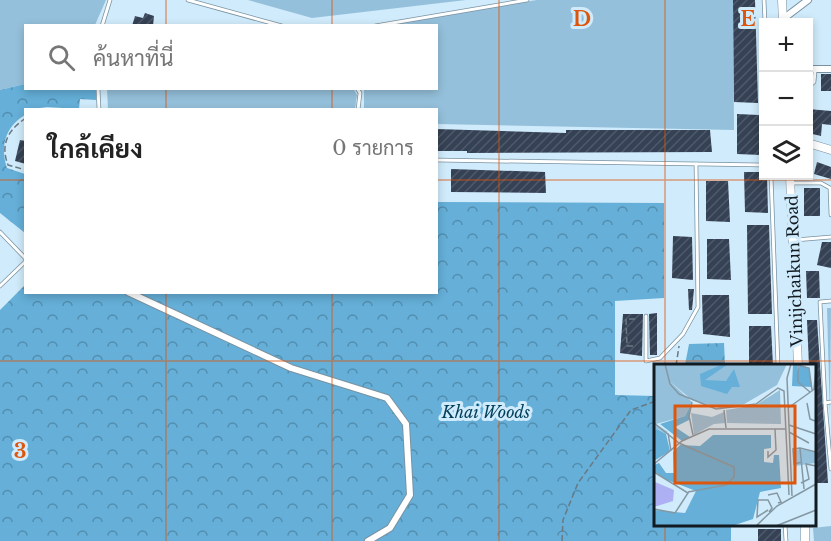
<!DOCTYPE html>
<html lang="th">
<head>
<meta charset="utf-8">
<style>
	:root { --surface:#fff; --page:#f6f6f6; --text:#222; --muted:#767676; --line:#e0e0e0 }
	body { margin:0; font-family:"Libre Baskerville",Sarabun,serif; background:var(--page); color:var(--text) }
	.controls { position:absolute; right:18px; top:18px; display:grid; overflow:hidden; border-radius:0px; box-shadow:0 3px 9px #0003 }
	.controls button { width:54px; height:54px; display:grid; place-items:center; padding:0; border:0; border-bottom:2px solid var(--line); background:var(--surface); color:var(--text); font:30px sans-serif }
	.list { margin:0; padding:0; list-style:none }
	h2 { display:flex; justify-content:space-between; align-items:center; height:78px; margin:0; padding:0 24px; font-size:26px }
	h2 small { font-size:20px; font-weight:400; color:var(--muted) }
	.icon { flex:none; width:33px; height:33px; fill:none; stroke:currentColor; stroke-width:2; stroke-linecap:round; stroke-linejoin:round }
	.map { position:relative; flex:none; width:831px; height:541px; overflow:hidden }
	.search { position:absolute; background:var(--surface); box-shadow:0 3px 9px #0003; left:24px; top:24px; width:414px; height:66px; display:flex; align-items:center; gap:15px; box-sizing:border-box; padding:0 21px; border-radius:0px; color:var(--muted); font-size:22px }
	.panel { position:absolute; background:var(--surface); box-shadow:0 3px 9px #0003; left:24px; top:108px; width:414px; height:186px; border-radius:0px }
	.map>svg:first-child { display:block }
	.green { fill:#95c0db }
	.forest { fill:url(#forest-crowns) }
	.building { fill:url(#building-hatch) }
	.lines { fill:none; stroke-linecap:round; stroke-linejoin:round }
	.service-casing { stroke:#7992a1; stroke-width:4.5 }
	.minor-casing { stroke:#7992a1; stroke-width:8 }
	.tertiary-casing { stroke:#7992a1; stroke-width:9 }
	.path { stroke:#697a84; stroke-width:1.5; stroke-dasharray:6 3; stroke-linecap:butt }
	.service { stroke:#fff; stroke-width:3 }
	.minor { stroke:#fff; stroke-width:6 }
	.tertiary { stroke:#fff; stroke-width:8 }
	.grid { fill:none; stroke:#dd560d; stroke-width:1.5; stroke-opacity:0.55 }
	.labels { text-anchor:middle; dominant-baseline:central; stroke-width:6; stroke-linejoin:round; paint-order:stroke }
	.street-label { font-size:16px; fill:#121b21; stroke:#d0ebfb }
	.park-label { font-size:16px; font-style:italic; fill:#003f5a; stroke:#d0ebfb }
	.inset-road { fill:none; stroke:#8498a4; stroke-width:1.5 }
	.view { fill:#dd560d; fill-opacity:0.15; stroke:#dd560d; stroke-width:3 }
	.inset-edge { fill:none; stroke:#121b21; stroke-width:3 }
	.grid-label { font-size:20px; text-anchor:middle; font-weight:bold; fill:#dd560d; stroke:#d0ebfb; stroke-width:6; stroke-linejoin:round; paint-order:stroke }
</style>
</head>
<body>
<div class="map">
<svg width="831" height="541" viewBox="0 0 831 541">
	<defs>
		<pattern id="forest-crowns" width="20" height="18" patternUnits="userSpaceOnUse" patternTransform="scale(1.5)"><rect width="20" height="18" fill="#65afd8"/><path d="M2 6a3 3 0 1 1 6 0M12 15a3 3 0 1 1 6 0" fill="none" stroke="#528eaf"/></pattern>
		<pattern id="building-hatch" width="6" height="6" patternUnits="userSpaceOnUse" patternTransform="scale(1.5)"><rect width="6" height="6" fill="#354154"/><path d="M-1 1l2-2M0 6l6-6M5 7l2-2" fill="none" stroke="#4f5969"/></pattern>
	</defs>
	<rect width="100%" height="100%" fill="#d0ebfb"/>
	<g class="green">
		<polygon points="0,0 106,0 95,25 26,26 25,84 0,90"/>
		<polygon points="248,0 466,0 312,18"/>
		<polygon points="537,0 733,0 734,130 437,124 436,110 364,109 364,89 436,88 436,26 377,25"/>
		<polygon points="353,88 357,95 355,109 108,109 107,89"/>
		<polygon points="827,308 831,308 830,419"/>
		<polygon points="831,526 831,541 814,541 813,528"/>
	</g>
	<g class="forest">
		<path d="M25,84L26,88L96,89V100L80,99L79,109L47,107L26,110L25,115C5,127 0,146 7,168L25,174V233L0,213V90Z"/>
		<polygon points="437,202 664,203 664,298 615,301 615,395 655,396 656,524 731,525 731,541 0,541 0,310 25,285 26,292 436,292"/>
		<polygon points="724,343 725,365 685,365 689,344"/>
	</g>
	<g class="building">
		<polygon points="733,0 755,0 758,103 734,102"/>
		<polygon points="145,13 154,16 153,26 132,26 135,16 143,18"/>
		<rect x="821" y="74" width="10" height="17"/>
		<polygon points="808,109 831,111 831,125 822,124 821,136 808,133"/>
		<polygon points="737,114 759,115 761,155 737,154"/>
		<polygon points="436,129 566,133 566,130 710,130 712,152 467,153 467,151 436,151"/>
		<polygon points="20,140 26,141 26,164 15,161"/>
		<polygon points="817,162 831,167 831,179 814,174"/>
		<polygon points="451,169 545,172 546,193 451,192"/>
		<polygon points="744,172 764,172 764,176 767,176 768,213 745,212"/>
		<polygon points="706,181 728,181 730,222 706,221"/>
		<rect x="804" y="188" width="16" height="28"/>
		<polygon points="747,225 769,225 772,314 748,314"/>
		<polygon points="673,236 692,237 693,280 672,278"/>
		<polygon points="707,239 729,239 731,280 707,279"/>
		<polygon points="822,242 831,242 831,268 817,265"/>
		<polygon points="806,271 819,271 820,298 807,298"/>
		<polygon points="688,289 694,289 692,310 689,310"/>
		<polygon points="702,295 729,295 730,337 703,334"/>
		<polygon points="657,313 657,355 650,355 649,314"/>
		<polygon points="623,314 643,314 642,356 620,353"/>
		<polygon points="807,320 817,320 828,483 816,483 814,366 809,366"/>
		<polygon points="749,326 771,326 773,366 749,366"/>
		<rect x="758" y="529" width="23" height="12"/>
	</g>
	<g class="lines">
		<defs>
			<g id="service">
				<polyline points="188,0 282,26"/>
				<polyline points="764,0 765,22"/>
				<polyline points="102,26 110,0"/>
				<polyline points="375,26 527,0"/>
				<polyline points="808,87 814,82 815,71"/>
				<polyline points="98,88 99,110"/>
				<polyline points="357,88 360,93 358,110"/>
				<polyline points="436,160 764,165"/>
				<polyline points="771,176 778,366"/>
				<polyline points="792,183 821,183 830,188 831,215"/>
				<polyline points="0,232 26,259"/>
				<polyline points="795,240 831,237"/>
				<polyline points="0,286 26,261"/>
				<polyline points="831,301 820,302 825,403 831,402"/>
				<polyline points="646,316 646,361 660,358 683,334 698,307 696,164"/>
				<polyline points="825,403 831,469"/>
				<polyline points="785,524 786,541"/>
			</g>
			<g id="minor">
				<polyline points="783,19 808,0"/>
				<polyline points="808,69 831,69"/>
				<polyline points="128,292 291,368 387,398 406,424 410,495 390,528 368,541"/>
			</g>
			<g id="tertiary">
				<polyline points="782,0 783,22"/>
				<polyline points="808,143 831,150"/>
				<polyline points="790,176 798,366"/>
				<polyline points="805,524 805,541"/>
			</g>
		</defs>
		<use href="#service" class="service-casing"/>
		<use href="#minor" class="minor-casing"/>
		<use href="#tertiary" class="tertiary-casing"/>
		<g class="path">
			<path d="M26,118C8,130 0,144 8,165L26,170"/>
			<polyline points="635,319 626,319 627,346 635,346"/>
			<polyline points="676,366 679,346"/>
			<polyline points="562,541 563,520 578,483 631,410 656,401"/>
		</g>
		<use href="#service" class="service"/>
		<use href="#minor" class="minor"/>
		<use href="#tertiary" class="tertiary"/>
	</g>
	<path class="grid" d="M166,0V26M332,0V26M499,0V541M665,0V366M166,88V110M332,88V110M0,180H26M436,180H831M166,292V541M332,292V541M0,361H831M665,524V541"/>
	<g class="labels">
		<g class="street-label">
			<text transform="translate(794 271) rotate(-92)">Vinijchaikun Road</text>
		</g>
		<g class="park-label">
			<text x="486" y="412">Khai Woods</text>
		</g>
	</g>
	<g transform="translate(654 364)">
		<rect width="162" height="162" fill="#d0ebfb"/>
		<path d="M0,0H133L123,21L87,42L66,44L38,36L14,16L38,38L31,52L2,60L14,68L12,70L4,65L0,67ZM126,26L127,60L73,59L72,46L102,41ZM70,48L72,59L60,60L40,71L37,49L58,53ZM146,85L162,88L161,99L141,102L140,86Z" fill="#95c0db"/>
		<path d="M69,0H74L51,16L72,17L80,5L86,23H78L73,30L47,22L46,10ZM139,0H143V7L146,1L155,4L158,23L138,22ZM36,42L35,56L21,63L36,73L28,77L6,60L31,52ZM3,65L12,70L16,87L0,97V67ZM59,71H117V84L110,85V98L119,99L120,91H125L127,124L106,128L99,155L78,162H0V146L31,149L42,127L11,115L0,107V101L5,99L12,109H20L19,88L26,81L46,82Z" fill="#65afd8"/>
		<path d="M1,118L20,126L19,137L0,143Z" fill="#adb1f3"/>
		<path class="inset-road" d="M11,0L16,20L25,30L62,45L102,40L124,24L130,27L135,131M137,0L133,14L138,132M160,25L162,6M156,28L144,18V1L155,4L158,26M38,38L35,52L39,71M153,39L156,55L161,57M134,44L162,24M70,46L72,64M0,59L25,79L80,103V113L72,121L34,128M135,61L162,70M135,68L155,79M14,69L17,87M146,84L139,85L140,100L148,98M114,87V93L122,86L121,65M0,100L28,77L55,65H132M0,108L34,129L21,149L0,145M147,119L155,115L152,100L162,102M150,125L146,84L162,88M114,131L123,129L127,138L124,139M114,146L103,153L104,136H114L118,144L115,148M102,162L123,142L162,120M122,162L162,146"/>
		<path class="view" d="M21,42H141V119H21Z"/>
		<rect width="162" height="162" class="inset-edge"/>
	</g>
	<g class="grid-label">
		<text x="582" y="26">D</text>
		<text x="748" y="26">E</text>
		<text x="20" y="458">3</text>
	</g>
</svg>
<div class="controls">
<button>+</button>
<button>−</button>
<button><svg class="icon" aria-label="layers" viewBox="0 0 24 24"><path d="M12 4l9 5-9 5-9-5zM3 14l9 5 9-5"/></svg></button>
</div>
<div class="search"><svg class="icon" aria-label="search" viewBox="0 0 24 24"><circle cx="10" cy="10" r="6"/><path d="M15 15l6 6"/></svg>ค้นหาที่นี่</div>
<section class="panel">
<h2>ใกล้เคียง<small>0 รายการ</small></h2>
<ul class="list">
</ul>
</section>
</div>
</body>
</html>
